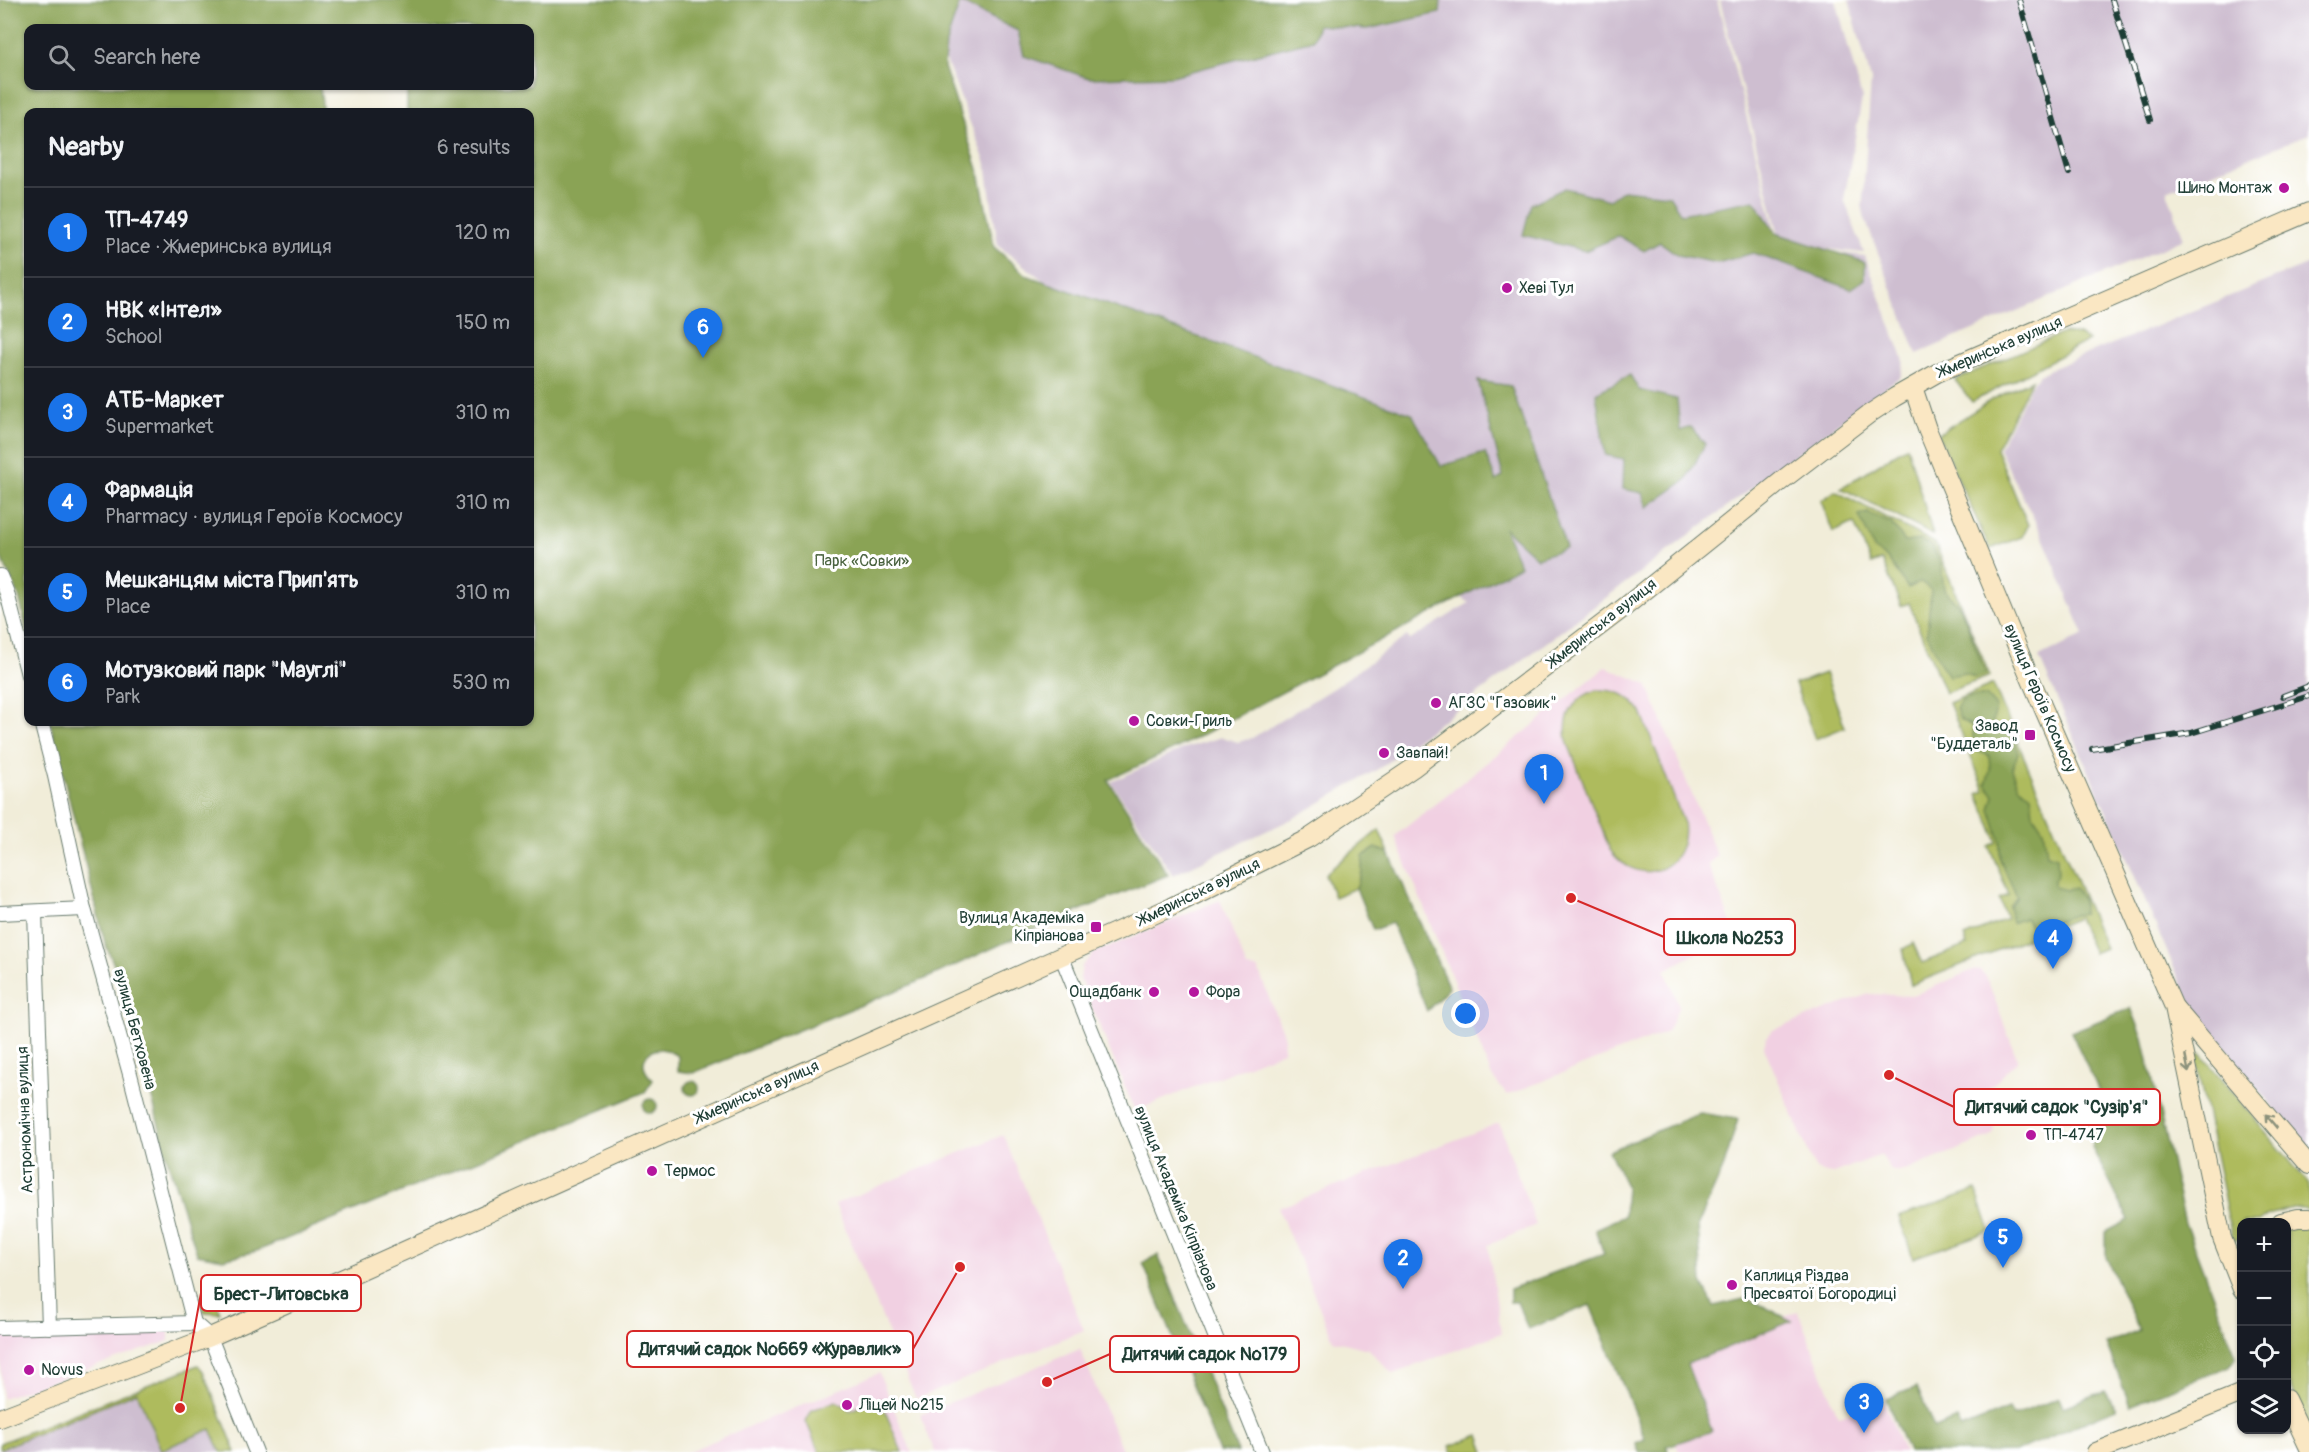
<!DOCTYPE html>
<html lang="en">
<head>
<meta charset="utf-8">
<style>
	:root { --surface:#171b24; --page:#242831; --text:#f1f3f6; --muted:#9ea1a6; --line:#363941; --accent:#1a73e8 }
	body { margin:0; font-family:Pangolin,sans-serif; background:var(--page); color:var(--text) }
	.controls { position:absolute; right:18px; bottom:18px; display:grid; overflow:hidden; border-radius:12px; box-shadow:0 2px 4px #0004 }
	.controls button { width:54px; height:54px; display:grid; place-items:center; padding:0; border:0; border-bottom:2px solid var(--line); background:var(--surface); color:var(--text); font:30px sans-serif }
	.you { position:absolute; left:1466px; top:1014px; width:21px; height:21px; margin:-15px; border:4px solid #fff; border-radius:50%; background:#1a73e8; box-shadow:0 0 0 9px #1a73e833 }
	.badge { display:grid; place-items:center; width:39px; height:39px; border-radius:50%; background:var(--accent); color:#fff; font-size:20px; font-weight:700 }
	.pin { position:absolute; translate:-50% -50px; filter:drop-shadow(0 2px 3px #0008) }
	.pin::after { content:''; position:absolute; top:32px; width:21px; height:18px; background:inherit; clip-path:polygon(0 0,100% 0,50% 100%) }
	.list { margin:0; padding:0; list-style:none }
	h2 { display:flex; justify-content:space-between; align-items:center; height:78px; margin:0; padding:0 24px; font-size:26px }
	h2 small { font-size:20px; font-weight:400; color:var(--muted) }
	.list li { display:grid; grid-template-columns:39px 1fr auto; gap:18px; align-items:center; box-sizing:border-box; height:90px; padding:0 24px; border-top:2px solid var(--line) }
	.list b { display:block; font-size:22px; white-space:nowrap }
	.list p { margin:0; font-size:20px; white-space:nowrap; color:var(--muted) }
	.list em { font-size:20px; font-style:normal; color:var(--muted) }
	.icon { flex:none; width:33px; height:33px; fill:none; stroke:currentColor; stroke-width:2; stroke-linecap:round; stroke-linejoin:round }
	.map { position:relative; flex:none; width:2309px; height:1452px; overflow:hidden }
	.search { position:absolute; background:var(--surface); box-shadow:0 2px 4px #0004; left:24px; top:24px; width:510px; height:66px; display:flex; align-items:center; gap:15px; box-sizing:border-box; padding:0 21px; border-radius:12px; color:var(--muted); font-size:22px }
	.panel { position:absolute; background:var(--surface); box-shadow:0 2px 4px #0004; left:24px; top:108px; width:510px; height:618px; border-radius:12px }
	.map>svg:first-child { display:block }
	.built { fill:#f1d0e2 }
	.industrial { fill:#cebed0 }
	.green { fill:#aebb5d; stroke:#667c48; stroke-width:1.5 }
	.forest { fill:#8aa354; stroke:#547044; stroke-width:1.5 }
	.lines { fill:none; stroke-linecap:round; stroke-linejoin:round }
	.street-casing { stroke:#687b6e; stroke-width:16 }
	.secondary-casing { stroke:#687b6e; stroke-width:20 }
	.street { stroke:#fff; stroke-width:14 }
	.secondary { stroke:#fae7c3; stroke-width:18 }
	.rail-casing { stroke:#1f3d34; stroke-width:6 }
	.rail { stroke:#fff; stroke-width:4; stroke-dasharray:11; stroke-linecap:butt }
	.oneway { stroke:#8c927c }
	.poi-dot { fill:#b5179e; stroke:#fff; stroke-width:2 }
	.labels { text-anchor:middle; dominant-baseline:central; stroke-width:6; stroke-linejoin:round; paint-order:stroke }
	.poi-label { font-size:16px; fill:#1f3d34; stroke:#fff; text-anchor:start }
	.street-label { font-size:16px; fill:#1f3d34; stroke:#fff }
	.park-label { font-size:16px; fill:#4a6340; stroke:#fff }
	.leader { fill:none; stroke:#d62828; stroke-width:2 }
	.callout-dot { fill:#d62828; stroke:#fff; stroke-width:2 }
	.callout { fill:#fff; stroke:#d62828; stroke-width:2 }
	.callout-label { font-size:18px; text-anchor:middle; font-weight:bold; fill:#1f3d34 }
</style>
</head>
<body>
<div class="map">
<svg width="2309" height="1452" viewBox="0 0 2309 1452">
	<rect width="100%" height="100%" fill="#fff"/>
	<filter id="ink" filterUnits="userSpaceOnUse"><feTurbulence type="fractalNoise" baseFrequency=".0167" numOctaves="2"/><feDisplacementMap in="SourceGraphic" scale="12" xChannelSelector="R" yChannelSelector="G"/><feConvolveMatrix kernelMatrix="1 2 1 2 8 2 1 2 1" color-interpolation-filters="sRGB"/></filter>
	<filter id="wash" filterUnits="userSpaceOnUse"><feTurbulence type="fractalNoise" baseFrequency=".008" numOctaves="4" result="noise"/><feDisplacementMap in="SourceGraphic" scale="24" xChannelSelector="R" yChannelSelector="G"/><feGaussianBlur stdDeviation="1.35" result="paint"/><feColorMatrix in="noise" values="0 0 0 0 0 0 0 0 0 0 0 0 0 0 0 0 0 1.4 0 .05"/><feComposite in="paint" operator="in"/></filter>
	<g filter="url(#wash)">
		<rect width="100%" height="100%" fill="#f1edd9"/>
		<g class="built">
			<polygon points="1606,667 1647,684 1717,856 1708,864 1735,933 1665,970 1679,1006 1667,1032 1507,1095 1492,1077 1395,836"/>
			<polygon points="1220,900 1247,968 1258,969 1284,1037 1283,1051 1135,1111 1080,979 1082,966 1094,953"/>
			<polygon points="1973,970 1980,971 1986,976 2018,1061 1987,1090 1994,1126 1993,1133 1989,1137 1905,1171 1892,1171 1881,1155 1833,1173 1822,1172 1815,1168 1764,1047 1766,1038 1773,1030 1869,994 1912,996"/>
			<polygon points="1499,1123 1536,1225 1488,1245 1501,1333 1393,1374 1368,1349 1333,1340 1278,1208"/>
			<polygon points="1003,1135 1084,1330 916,1399 835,1204"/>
			<polygon points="1798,1311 1838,1416 1884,1402 1904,1452 1679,1452 1644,1366"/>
			<polygon points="169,1329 169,1341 2,1398 0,1333"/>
			<polygon points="1080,1349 1123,1452 935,1452 920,1415"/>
			<polygon points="879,1373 912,1452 687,1452"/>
		</g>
		<g class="industrial">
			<polygon points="952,0 1717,0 1779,245 1865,256 1904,361 1901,376 1378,769 1294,818 1173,875 1111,782 1185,748 1222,737 1238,742 1252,738 1333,688 1407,636 1410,640 1469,603 998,246 986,164 940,45"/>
			<polygon points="1720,0 1836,0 1862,99 1844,199 1864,253 1781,244"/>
			<polygon points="1849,0 2309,0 2309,134 2167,191 2184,239 1917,354 1862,211 1871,80"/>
			<polygon points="2309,264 2308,1076 2309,1152 2190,1004 2039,657 2084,635 2041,533 1999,449 2032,383 2039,375 2048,370"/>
			<polygon points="137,1392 211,1429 221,1452 0,1452 0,1449"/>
		</g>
		<g class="green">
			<polygon points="2063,333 2079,335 2088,341 1972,402 1955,380"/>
			<polygon points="2032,380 1996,449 2028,525 2022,537 1990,549 1938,434 1991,400"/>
			<polygon points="1907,446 1933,535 1841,488"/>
			<polygon points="1835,491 1935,543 1990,676 1945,693 1909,603 1901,606 1882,560 1871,564 1854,523 1833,532 1821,501"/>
			<polygon points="1825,673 1845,727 1815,739 1795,684"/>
			<polygon points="1993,684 2105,948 2094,953 2078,918 1911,985 1903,949 1913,943 1922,963 1967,945 1964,937 2007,919 1999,899 2009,895 1989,846 1997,842 1978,794 1985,791 1949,703"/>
			<path d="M1596,690C1617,689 1629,695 1641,712L1683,821C1690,871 1639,890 1610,850L1567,741C1563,716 1572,699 1596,690Z"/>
			<polygon points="1379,830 1389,853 1376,848 1363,856 1362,872 1356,888 1334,897 1325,874"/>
			<polygon points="2201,1054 2309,1184 2309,1210 2293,1208 2268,1215 2258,1222 2242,1222 2241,1237 2233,1242 2195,1057"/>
			<polygon points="1976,1190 1990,1231 1913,1258 1899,1217"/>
			<polygon points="2309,1224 2309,1429 2287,1377 2286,1227"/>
			<polygon points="211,1292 214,1293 220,1313 205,1312 201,1305"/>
			<polygon points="198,1365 203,1371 236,1452 221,1452 211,1429 161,1450 137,1392 0,1449 0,1443"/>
			<polygon points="880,1399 902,1452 819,1452 806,1421 812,1410 836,1401 847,1407 849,1411"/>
			<polygon points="1479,1435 1485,1452 1452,1452 1450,1446"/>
		</g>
		<g class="forest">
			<path d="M0,0H1441L1440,13L1367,29L1318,25L1313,40L1172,76L1089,78L1024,56L1018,31L960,2L946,43L944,67L979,172L994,247L1026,275L1412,414L1441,466L1485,453L1496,481L1503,476L1478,381L1511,386L1566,548L1537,558L1504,528L1520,566L1185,744L1108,780L1168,875L1048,923L925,979L693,1073L678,1071V1057C656,1037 630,1060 653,1080L645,1092L257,1251L223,1259L197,1254L169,1165L125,992L105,943L50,722H530V112H407V86H530V28H28V86H320L323,112H28V635L19,597L0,555Z"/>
			<polygon points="1565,188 1609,200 1623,190 1669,195 1681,214 1754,200 1776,233 1865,262 1865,279 1851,289 1753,253 1717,263 1678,255 1660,242 1644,251 1619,236 1585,251 1523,235 1531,204"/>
			<polygon points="1630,375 1639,390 1677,399 1680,431 1691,427 1705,444 1686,480 1647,507 1642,493 1623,489 1624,459 1605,455 1596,393"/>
			<polygon points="1867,513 1891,523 1905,542 1920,540 1932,546 1941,564 1944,589 1961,608 1986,674 1975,678 1965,673 1949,676 1940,663 1927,633 1931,590 1921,582 1908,588 1886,557 1875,550 1859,516"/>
			<polygon points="1972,696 1986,696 1996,707 1992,726 1995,731 2003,730 2014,738 2018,753 2012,769 2019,786 2031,795 2033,814 2043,829 2047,854 2057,857 2058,874 2054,880 2054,887 2066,890 2075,888 2083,900 2083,914 2074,915 2032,929 2025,918 2012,923 2009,907 2017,897 2000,859 2000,841 1990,809 1994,796 1986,784 1990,771 1989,755 1975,751 1972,726 1960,719 1956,708 1961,701"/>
			<polygon points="1376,848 1389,853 1449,988 1427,1011 1392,923 1373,930 1356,888 1362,872 1363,856"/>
			<polygon points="2131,1008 2143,1038 2185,1223 2236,1356 2230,1366 2130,1405 2106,1344 2139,1330 2106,1257 2106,1232 2129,1220 2092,1148 2090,1126 2111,1116 2071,1032"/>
			<circle cx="692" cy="1088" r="7"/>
			<circle cx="650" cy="1106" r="7"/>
			<polygon points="1700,1113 1738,1119 1724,1166 1698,1225 1702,1282 1714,1306 1748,1298 1792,1321 1687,1364 1712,1431 1667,1446 1668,1452 1639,1452 1635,1443 1645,1439 1590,1305 1528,1329 1517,1302 1510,1302 1510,1289 1604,1254 1595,1229 1624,1216 1626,1186 1609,1151"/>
			<polygon points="1158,1255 1238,1452 1219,1452 1143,1263"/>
			<polygon points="1917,1387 1934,1428 1957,1419 1961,1428 2009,1409 2013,1416 2059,1398 2063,1407 2105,1391 2116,1409 2015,1452 1908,1452 1886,1399"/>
		</g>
	</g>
	<g filter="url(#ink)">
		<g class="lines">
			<defs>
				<g id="street">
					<polyline points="0,576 7,593 28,675"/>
					<polyline points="41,722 55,776 84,909 130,1074 194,1323 210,1337 256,1452"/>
					<polyline points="35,912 49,1327"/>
					<polyline points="0,913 84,909"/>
					<polyline points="1061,955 1262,1452"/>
					<polyline points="0,1328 194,1323"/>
				</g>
				<g id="secondary">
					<polyline points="1913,387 1927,429 2031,680 2174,1007 2222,1238 2242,1289"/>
					<polyline points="2175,1008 2309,1165"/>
					<polyline points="2281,1222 2298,1218 2309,1218"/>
					<polyline points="2286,1399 2309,1448"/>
					<polyline points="0,1418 210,1337 308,1294 1171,907 1309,838 1413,768 1626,606 1785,478 1869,414 1895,397 1937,373 2309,212"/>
					<polyline points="2096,1452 2242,1393"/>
				</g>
			</defs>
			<use href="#street" class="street-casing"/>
			<use href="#secondary" class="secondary-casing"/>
			<use href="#street" class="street"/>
			<use href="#secondary" class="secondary"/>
			<defs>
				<g id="rail">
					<polyline points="2019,0 2069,173"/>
					<polyline points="2112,0 2150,120"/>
					<polyline points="2283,696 2309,686"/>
					<polyline points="2092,749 2191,733 2309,696"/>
				</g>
			</defs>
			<use href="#rail" class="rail-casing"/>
			<use href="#rail" class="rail"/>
		</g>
		<defs><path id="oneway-shaft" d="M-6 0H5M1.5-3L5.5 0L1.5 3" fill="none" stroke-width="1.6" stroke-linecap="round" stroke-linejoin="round" transform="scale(1.5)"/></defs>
		<g class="oneway">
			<use href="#oneway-shaft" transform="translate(2187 1064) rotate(79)"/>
			<use href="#oneway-shaft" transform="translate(2271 1121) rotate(-130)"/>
		</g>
	</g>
	<g class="poi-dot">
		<circle cx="2284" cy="188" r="6"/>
		<circle cx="1507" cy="288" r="6"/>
		<circle cx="1436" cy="703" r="6"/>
		<circle cx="1134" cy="721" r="6"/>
		<rect x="2024" y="729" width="12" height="12" rx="3"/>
		<circle cx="1384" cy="753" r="6"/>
		<rect x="1090" y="921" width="12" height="12" rx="3"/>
		<circle cx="1154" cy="992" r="6"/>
		<circle cx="1194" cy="992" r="6"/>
		<circle cx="2031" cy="1135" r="6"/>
		<circle cx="652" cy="1171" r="6"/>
		<circle cx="1732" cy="1285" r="6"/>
		<circle cx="29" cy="1370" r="6"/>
		<circle cx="847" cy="1405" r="6"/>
	</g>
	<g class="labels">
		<g class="poi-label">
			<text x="2272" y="188" text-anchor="end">Шино Монтаж</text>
			<text x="1519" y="288">Хеві Тул</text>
			<text x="1448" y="703">АГЗС "Газовик"</text>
			<text x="1146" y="721">Совки-Гриль</text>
			<text x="2018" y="726" text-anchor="end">Завод<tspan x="2018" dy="18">"Буддеталь"</tspan></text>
			<text x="1396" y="753">Завпай!</text>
			<text x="1084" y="918" text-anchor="end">Вулиця Академіка<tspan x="1084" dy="18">Кіпріанова</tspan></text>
			<text x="1142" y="992" text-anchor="end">Ощадбанк</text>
			<text x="1206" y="992">Фора</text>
			<text x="2043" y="1135">ТП-4747</text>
			<text x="664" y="1171">Термос</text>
			<text x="1744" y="1276">Каплиця Різдва<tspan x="1744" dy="18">Пресвятої Богородиці</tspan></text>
			<text x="41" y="1370">Novus</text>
			<text x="859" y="1405">Ліцей №215</text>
		</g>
		<g class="street-label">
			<text transform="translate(2000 347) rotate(-23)">Жмеринська вулиця</text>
			<text transform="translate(1602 623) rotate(-38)">Жмеринська вулиця</text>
			<text transform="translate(2040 698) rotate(67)">вулиця Героїв Космосу</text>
			<text transform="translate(1199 892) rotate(-26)">Жмеринська вулиця</text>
			<text transform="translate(135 1029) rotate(75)">вулиця Бетховена</text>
			<text transform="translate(757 1092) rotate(-24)">Жмеринська вулиця</text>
			<text transform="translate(25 1120) rotate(-92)">Астрономічна вулиця</text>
			<text transform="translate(1176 1198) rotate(68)">вулиця Академіка Кіпріанова</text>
		</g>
		<g class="park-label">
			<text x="862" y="561">Парк «Совки»</text>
		</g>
	</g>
	<path class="leader" d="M1571 898L1664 937M1889 1075L1954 1107M180 1408L201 1293M960 1267L913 1349M1047 1382L1110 1354"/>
	<g class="callout-dot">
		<circle cx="1571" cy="898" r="6"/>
		<circle cx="1889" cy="1075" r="6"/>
		<circle cx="180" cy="1408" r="6"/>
		<circle cx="960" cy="1267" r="6"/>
		<circle cx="1047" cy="1382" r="6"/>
	</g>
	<g class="callout">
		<rect x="1664" y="919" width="131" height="36" rx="6"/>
		<rect x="1954" y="1089" width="206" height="36" rx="6"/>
		<rect x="201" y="1275" width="160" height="36" rx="6"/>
		<rect x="627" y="1331" width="286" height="36" rx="6"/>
		<rect x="1110" y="1336" width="189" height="36" rx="6"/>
	</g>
	<g class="callout-label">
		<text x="1730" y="944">Школа №253</text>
		<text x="2057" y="1113">Дитячий садок "Сузір'я"</text>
		<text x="281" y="1300">Брест-Литовська</text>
		<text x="770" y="1355">Дитячий садок №669 «Журавлик»</text>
		<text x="1205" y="1360">Дитячий садок №179</text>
	</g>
</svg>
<div class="controls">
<button>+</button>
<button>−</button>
<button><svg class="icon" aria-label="locate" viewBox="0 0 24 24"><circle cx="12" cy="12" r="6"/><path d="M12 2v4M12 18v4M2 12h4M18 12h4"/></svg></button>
<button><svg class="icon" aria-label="layers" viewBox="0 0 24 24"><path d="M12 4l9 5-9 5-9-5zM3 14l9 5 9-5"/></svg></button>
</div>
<div class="you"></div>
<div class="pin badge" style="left:1544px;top:804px">1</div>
<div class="pin badge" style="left:1403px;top:1289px">2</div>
<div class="pin badge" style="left:1864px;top:1433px">3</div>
<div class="pin badge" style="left:2053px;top:969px">4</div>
<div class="pin badge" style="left:2003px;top:1268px">5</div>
<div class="pin badge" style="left:703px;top:358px">6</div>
<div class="search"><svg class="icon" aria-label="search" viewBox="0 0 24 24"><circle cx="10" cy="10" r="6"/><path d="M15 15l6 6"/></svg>Search here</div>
<section class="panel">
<h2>Nearby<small>6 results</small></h2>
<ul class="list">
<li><span class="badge">1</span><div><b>ТП-4749</b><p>Place · Жмеринська вулиця</p></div><em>120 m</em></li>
<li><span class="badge">2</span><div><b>НВК «Інтел»</b><p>School</p></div><em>150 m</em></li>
<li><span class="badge">3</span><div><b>АТБ-Маркет</b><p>Supermarket</p></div><em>310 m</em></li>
<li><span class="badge">4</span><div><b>Фармація</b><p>Pharmacy · вулиця Героїв Космосу</p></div><em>310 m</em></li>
<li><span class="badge">5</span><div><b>Мешканцям міста Прип'ять</b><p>Place</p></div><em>310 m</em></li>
<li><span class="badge">6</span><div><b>Мотузковий парк &quot;Мауглі&quot;</b><p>Park</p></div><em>530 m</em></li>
</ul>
</section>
</div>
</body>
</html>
